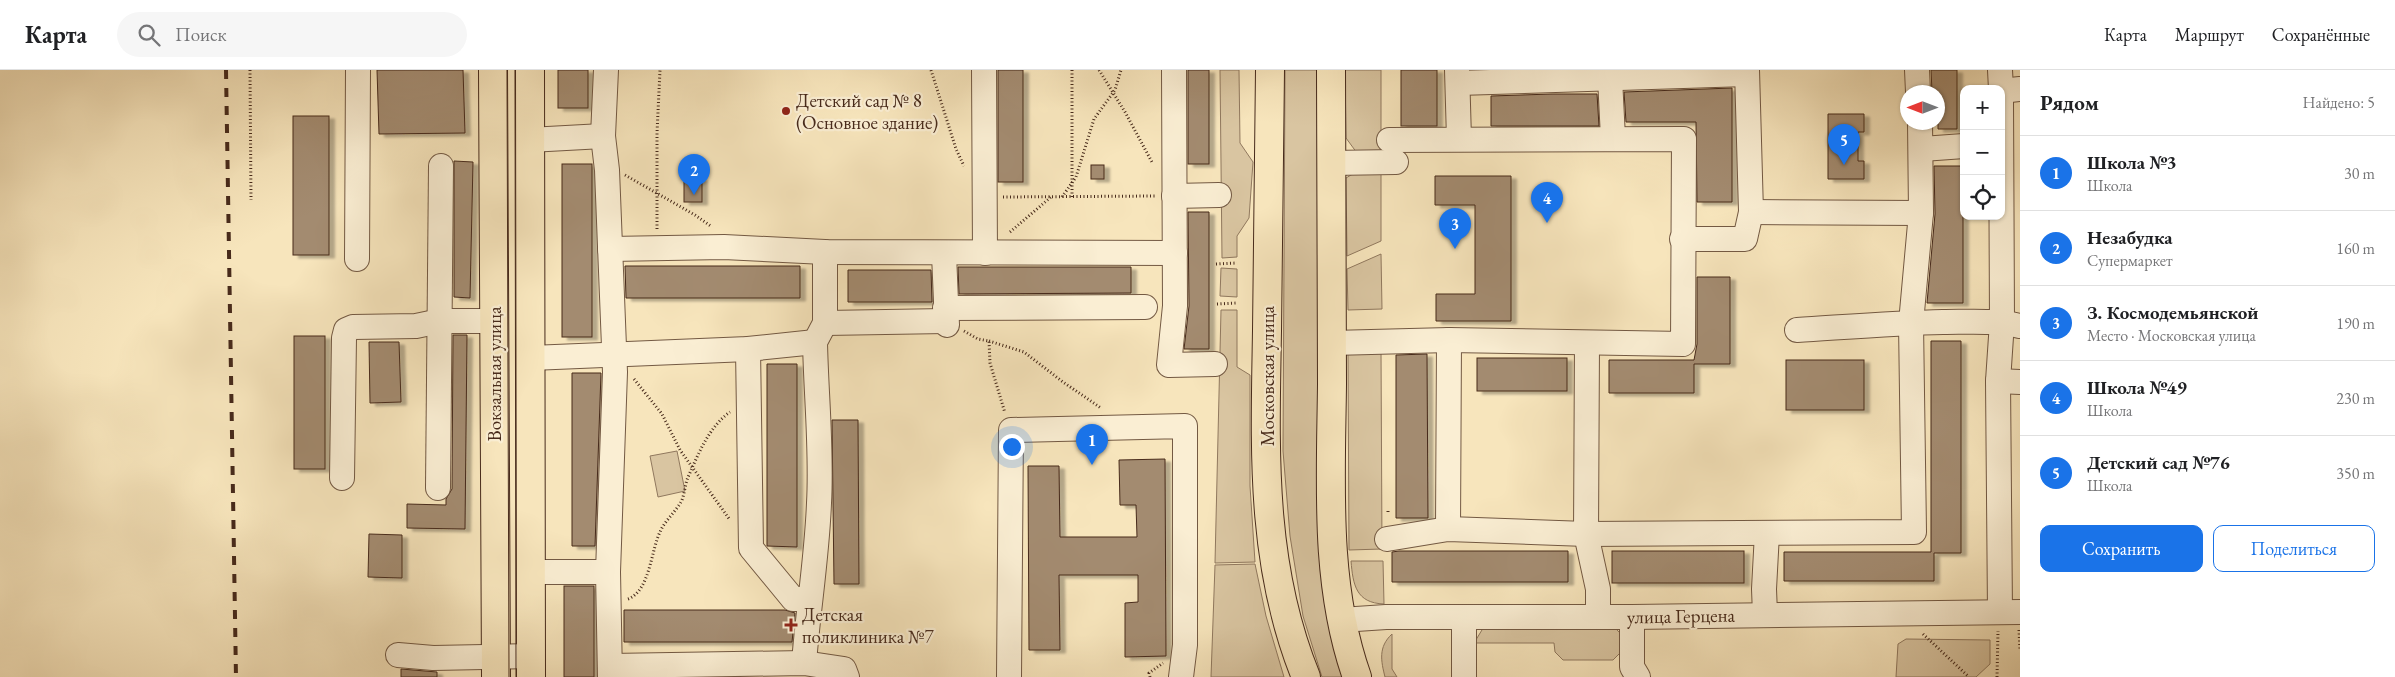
<!DOCTYPE html>
<html lang="ru">
<head>
<meta charset="utf-8">
<style>
	:root { --surface:#fff; --page:#f6f6f6; --text:#202124; --muted:#757577; --line:#e0e0e0; --accent:#1a73e8 }
	body { margin:0; font-family:"EB Garamond",serif; background:var(--page); color:var(--text) }
	.controls { position:absolute; right:15px; top:15px; display:grid; overflow:hidden; border-radius:10px; box-shadow:0 1px 4px #0004 }
	.controls button { width:45px; height:45px; display:grid; place-items:center; padding:0; border:0; border-bottom:1px solid var(--line); background:var(--surface); color:var(--text); font:25px sans-serif }
	.compass { position:absolute; left:1900px; top:15px; width:45px; height:45px; border-radius:50%; background:var(--surface); box-shadow:0 1px 4px #0004; rotate:270deg }
	.you { position:absolute; left:1011px; top:376px; width:18px; height:18px; margin:-12px; border:4px solid #fff; border-radius:50%; background:#1a73e8; box-shadow:0 0 0 8px #1a73e833 }
	.badge { display:grid; place-items:center; width:32px; height:32px; border-radius:50%; background:var(--accent); color:#fff; font-size:16px; font-weight:700 }
	.pin { position:absolute; translate:-50% -41px; filter:drop-shadow(0 1px 2px #0008) }
	.pin::after { content:''; position:absolute; top:26px; width:18px; height:15px; background:inherit; clip-path:polygon(0 0,100% 0,50% 100%) }
	.list { margin:0; padding:0; list-style:none }
	h2 { display:flex; justify-content:space-between; align-items:center; height:65px; margin:0; padding:0 20px; font-size:21px }
	h2 small { font-size:16px; font-weight:400; color:var(--muted) }
	.list li { display:grid; grid-template-columns:32px 1fr auto; gap:15px; align-items:center; box-sizing:border-box; height:75px; padding:0 20px; border-top:1px solid var(--line) }
	.list b { display:block; font-size:19px; white-space:nowrap }
	.list p { margin:0; font-size:16px; white-space:nowrap; color:var(--muted) }
	.list em { font-size:16px; font-style:normal; color:var(--muted) }
	.actions { display:flex; gap:10px; padding:15px 20px }
	.actions a { flex:1; padding:11px 0; border:1px solid var(--accent); border-radius:10px; text-align:center; font-size:18px; color:var(--accent) }
	.actions .main { background:var(--accent); color:#fff }
	.icon { flex:none; width:28px; height:28px; fill:none; stroke:currentColor; stroke-width:2; stroke-linecap:round; stroke-linejoin:round }
	.map { position:relative; flex:none; width:2020px; height:607px; overflow:hidden }
	header { display:flex; align-items:center; gap:30px; box-sizing:border-box; height:70px; padding:0 25px; background:var(--surface); border-bottom:1px solid var(--line) }
	header strong { font-size:24px }
	nav { display:flex; gap:28px; margin-inline-start:auto; font-size:18px }
	.search { width:350px; height:45px; background:var(--page); display:flex; align-items:center; gap:12px; box-sizing:border-box; padding:0 18px; border-radius:28px; color:var(--muted); font-size:19px }
	main { display:flex }
	aside { flex:1; background:var(--surface) }
	.map>svg:first-child { display:block }
	.green { fill:#d9c5a1; stroke:#90785e }
	.building { fill:#a38b6f; stroke:#472a1b; filter:url(#shadow) }
	.lines { fill:none; stroke-linecap:round; stroke-linejoin:round }
	.minor-casing { stroke:#735943; stroke-width:26 }
	.major-casing { stroke:#472a1b; stroke-width:30 }
	.path { stroke:#472a1b; stroke-width:3; stroke-dasharray:1 2.5; stroke-linecap:butt }
	.minor { stroke:#faeed3; stroke-width:24 }
	.major { stroke:#f7e5bc; stroke-width:28 }
	.tram { stroke:#472a1b; stroke-width:1 }
	.rail { stroke:#472a1b; stroke-width:4; stroke-dasharray:9 9; stroke-linecap:butt }
	.poi-dot { fill:#8f2418; stroke:#faeed3; stroke-width:2 }
	.labels { text-anchor:middle; dominant-baseline:central; stroke-width:4.5; stroke-linejoin:round; paint-order:stroke }
	.poi-label { font-size:19px; fill:#472a1b; stroke:#faeed3; text-anchor:start }
	.street-label { font-size:19px; fill:#472a1b; stroke:#faeed3 }
</style>
</head>
<body>
<header>
<strong>Карта</strong>
<div class="search"><svg class="icon" aria-label="search" viewBox="0 0 24 24"><circle cx="10" cy="10" r="6"/><path d="M15 15l6 6"/></svg>Поиск</div>
<nav><a>Карта</a><a>Маршрут</a><a>Сохранённые</a></nav>
</header>
<main>
<div class="map">
<svg width="2020" height="607" viewBox="0 0 2020 607">
	<defs>
		<filter id="shadow"><feDropShadow dx="5.5" dy="3" stdDeviation="1" flood-color="#0004"/></filter>
	</defs>
	<rect width="100%" height="100%" fill="#f7e5bc"/>
	<filter id="stains"><feTurbulence type="fractalNoise" baseFrequency=".004" numOctaves="4"/><feColorMatrix values="0 0 0 0 .2 0 0 0 0 .09 0 0 0 0 .02 0 0 0 .5 -.17"/></filter>
	<radialGradient id="worn" r=".72"><stop offset=".6" stop-color="#630" stop-opacity="0"/><stop offset="1" stop-color="#630" stop-opacity=".3"/></radialGradient>
	<g class="green">
		<polygon points="1220,0 1239,0 1240,73 1253,92 1249,148 1237,166 1237,187 1222,188"/>
		<polygon points="1285,0 1322,0 1346,607 1322,607 1303,546 1290,466 1283,381"/>
		<polygon points="1345,0 1381,0 1381,87 1357,83 1346,68"/>
		<polygon points="1381,99 1381,171 1347,186 1346,108 1356,102"/>
		<polygon points="1381,184 1382,239 1348,240 1347,199"/>
		<polygon points="1221,198 1237,199 1237,227 1220,226"/>
		<polygon points="1221,240 1237,240 1237,297 1250,305 1250,416 1255,492 1215,493"/>
		<polygon points="1381,278 1382,479 1349,480 1348,285 1352,280"/>
		<polygon points="677,381 685,421 658,427 650,386"/>
		<path d="M1351,491H1383L1384,534C1356,533 1353,515 1351,491Z"/>
		<polygon points="1255,494 1266,546 1284,607 1211,607 1215,495"/>
		<polygon points="1485,555 1613,556 1620,563 1620,583 1613,590 1563,590 1555,582 1554,573 1474,573"/>
		<path d="M1392,564V599L1397,607H1385C1381,591 1378,577 1392,564Z"/>
		<polygon points="1906,569 1990,570 1990,594 1976,607 1896,607 1898,574"/>
	</g>
	<g class="building">
		<polygon points="377,0 463,0 465,63 379,64"/>
		<rect x="558" y="0" width="30" height="38"/>
		<rect x="998" y="0" width="25" height="112"/>
		<rect x="1188" y="0" width="21" height="94"/>
		<rect x="1401" y="0" width="36" height="56"/>
		<polygon points="1931,0 1957,0 1957,59 1938,59 1938,22 1932,22"/>
		<polygon points="1732,18 1732,132 1697,132 1696,52 1626,52 1624,22"/>
		<polygon points="1552,24 1597,24 1599,56 1491,56 1491,26"/>
		<polygon points="1828,44 1864,44 1864,62 1858,62 1858,91 1864,91 1864,109 1828,109"/>
		<rect x="293" y="46" width="36" height="139"/>
		<polygon points="454,91 473,92 470,228 454,227"/>
		<rect x="562" y="94" width="30" height="173"/>
		<rect x="1091" y="95" width="13" height="14"/>
		<polygon points="1934,96 1963,96 1963,233 1927,233 1935,144"/>
		<polygon points="1435,106 1511,106 1511,251 1436,251 1436,224 1475,224 1475,135 1435,135"/>
		<rect x="684" y="108" width="18" height="24"/>
		<polygon points="1188,142 1209,142 1209,279 1184,279 1189,236"/>
		<polygon points="625,196 800,196 800,228 626,228"/>
		<polygon points="958,197 1131,197 1131,223 959,224"/>
		<polygon points="848,200 931,200 932,232 848,232"/>
		<polygon points="1697,207 1730,207 1730,294 1694,294 1694,323 1609,323 1609,290 1694,290 1697,274"/>
		<polygon points="453,265 467,265 465,459 407,458 407,434 446,435 446,429 452,419"/>
		<rect x="294" y="266" width="31" height="133"/>
		<polygon points="1931,271 1961,271 1961,483 1934,483 1934,511 1784,511 1784,482 1931,482"/>
		<polygon points="369,272 399,272 401,332 370,333"/>
		<polygon points="1427,284 1428,448 1396,448 1396,285"/>
		<rect x="1477" y="288" width="90" height="33"/>
		<rect x="1786" y="290" width="78" height="50"/>
		<polygon points="767,294 797,294 797,477 767,476"/>
		<polygon points="572,303 601,303 595,476 572,476"/>
		<polygon points="832,350 858,350 859,514 834,514"/>
		<polygon points="1165,389 1166,586 1125,587 1125,533 1138,532 1138,505 1059,505 1060,580 1029,580 1028,396 1059,396 1060,467 1137,467 1136,435 1120,435 1119,390"/>
		<polygon points="369,464 402,465 402,508 368,507"/>
		<polygon points="1399,481 1568,481 1568,512 1392,512 1392,482"/>
		<rect x="1612" y="481" width="132" height="32"/>
		<rect x="564" y="516" width="30" height="91"/>
		<polygon points="624,540 785,540 795,543 792,572 624,572"/>
		<polygon points="401,599 437,602 437,607 401,607"/>
	</g>
	<g class="lines">
		<defs>
			<g id="minor">
				<polyline points="606,0 603,66 607,100 615,302 608,502 610,607"/>
				<polyline points="984,0 985,183"/>
				<polyline points="1174,0 1175,236 1169,295 1215,294"/>
				<polyline points="1457,0 1459,69"/>
				<polyline points="1608,0 1610,8 1613,68"/>
				<polyline points="1917,0 1918,22"/>
				<polyline points="2000,0 2001,19"/>
				<polyline points="1458,13 1747,4"/>
				<polyline points="2001,21 2020,19"/>
				<polyline points="529,70 603,66"/>
				<polyline points="1922,79 1964,76"/>
				<polyline points="1331,93 1396,92"/>
				<polyline points="1174,126 1219,125"/>
				<polyline points="1751,142 1921,143"/>
				<polyline points="1682,169 1745,169 1751,142 1747,0"/>
				<polyline points="610,179 724,177 825,182 1175,183"/>
				<polyline points="944,184 947,255"/>
				<polyline points="357,189 358,0"/>
				<polyline points="945,238 1145,237"/>
				<polyline points="825,253 946,251"/>
				<path d="M1797,260C1846,257 1895,253 1943,252C1969,252 1995,250 2020,256"/>
				<polyline points="1332,273 1449,270 1683,274 1684,69 1389,70"/>
				<polyline points="1587,273 1586,464 1598,519 1598,547"/>
				<polyline points="748,279 751,478 793,529 809,529"/>
				<polyline points="531,288 748,279 815,272"/>
				<polyline points="1998,311 2020,312"/>
				<polyline points="342,408 344,268 346,260 353,257 416,256 440,251 494,251"/>
				<polyline points="438,418 441,96"/>
				<polyline points="1448,459 1449,270"/>
				<polyline points="1387,469 1448,459 1586,464 1914,462 1911,253 1921,143 1920,52"/>
				<polyline points="530,502 608,502"/>
				<polyline points="2000,542 1998,311 2002,252 2001,30"/>
				<polyline points="1765,544 1764,519 1767,463"/>
				<polyline points="1632,547 1632,597 1638,607"/>
				<polyline points="1341,550 1386,547 1632,547 2020,542"/>
				<polyline points="398,585 433,588 531,586"/>
				<path d="M804,593C808,540 817,487 819,433C822,380 816,325 815,272L825,253V182"/>
				<polyline points="610,596 804,593 844,599 847,607"/>
				<polyline points="1009,607 1011,360 1185,356 1185,575 1181,607"/>
				<polyline points="1464,607 1464,548"/>
			</g>
			<g id="major">
				<polyline points="493,0 496,607"/>
				<polyline points="530,0 531,607"/>
				<path d="M1270,0C1269,87 1268,174 1267,261C1265,380 1260,494 1306,607"/>
				<path d="M1331,0C1331,105 1332,210 1332,314C1331,411 1324,514 1357,607"/>
			</g>
		</defs>
		<use href="#minor" class="minor-casing"/>
		<use href="#major" class="major-casing"/>
		<g class="path">
			<polyline points="250,0 251,130"/>
			<polyline points="931,0 956,79 964,96"/>
			<polyline points="1072,0 1072,127"/>
			<polyline points="1099,0 1125,42 1153,94"/>
			<polyline points="625,105 695,145 712,157"/>
			<polyline points="1003,127 1156,126"/>
			<polyline points="1062,127 1076,107 1094,49 1115,20 1121,0"/>
			<polyline points="657,159 657,63 660,0"/>
			<polyline points="1010,162 1051,127"/>
			<polyline points="1216,194 1237,193"/>
			<polyline points="1217,234 1237,233"/>
			<polyline points="964,261 978,269 989,271 990,293 1005,343"/>
			<polyline points="989,271 1024,282 1063,312 1101,338"/>
			<polyline points="634,309 662,344 680,380 730,450"/>
			<polyline points="1388,441 1388,444"/>
			<path d="M628,529C650,521 651,480 660,462C665,450 676,442 682,430C685,422 685,413 689,405C699,382 710,356 730,342"/>
			<polyline points="2019,560 2020,581"/>
			<polyline points="1923,564 1969,607"/>
			<polyline points="1150,607 1149,603 1163,593"/>
			<polyline points="1997,607 1998,561"/>
		</g>
		<use href="#minor" class="minor"/>
		<use href="#major" class="major"/>
		<g class="tram">
			<polyline points="507,0 509,607"/>
			<polyline points="515,0 516,607"/>
		</g>
		<polyline class="rail" points="226,0 236,607"/>
	</g>
	<g class="poi-dot">
		<circle cx="786" cy="41" r="5"/>
		<path d="M788.5 547.5h5v5h5v5h-5v5h-5v-5h-5v-5h5z"/>
	</g>
	<g class="labels">
		<g class="poi-label">
			<text x="796" y="30">Детский сад № 8<tspan x="796" dy="22">(Основное здание)</tspan></text>
			<text x="802" y="544">Детская<tspan x="802" dy="22">поликлиника №7</tspan></text>
		</g>
		<g class="street-label">
			<text transform="translate(494 304) rotate(-90)">Вокзальная улица</text>
			<text transform="translate(1267 306) rotate(-90)">Московская улица</text>
			<text transform="translate(1681 546) rotate(-1)">улица Герцена</text>
		</g>
	</g>
	<rect width="100%" height="100%" filter="url(#stains)"/>
	<rect width="100%" height="100%" fill="url(#worn)"/>
</svg>
<div class="controls">
<button>+</button>
<button>−</button>
<button><svg class="icon" aria-label="locate" viewBox="0 0 24 24"><circle cx="12" cy="12" r="6"/><path d="M12 2v4M12 18v4M2 12h4M18 12h4"/></svg></button>
</div>
<svg class="compass" viewBox="-18 -18 36 36"><path d="M0-13l5 13h-10z" fill="#e53935"/><path d="M0 13l5-13h-10z" fill="#757577"/></svg>
<div class="you"></div>
<div class="pin badge" style="left:1092px;top:395px">1</div>
<div class="pin badge" style="left:694px;top:125px">2</div>
<div class="pin badge" style="left:1455px;top:179px">3</div>
<div class="pin badge" style="left:1547px;top:153px">4</div>
<div class="pin badge" style="left:1844px;top:95px">5</div>
</div>
<aside>
<h2>Рядом<small>Найдено: 5</small></h2>
<ul class="list">
<li><span class="badge">1</span><div><b>Школа №3</b><p>Школа</p></div><em>30 m</em></li>
<li><span class="badge">2</span><div><b>Незабудка</b><p>Супермаркет</p></div><em>160 m</em></li>
<li><span class="badge">3</span><div><b>З. Космодемьянской</b><p>Место · Московская улица</p></div><em>190 m</em></li>
<li><span class="badge">4</span><div><b>Школа №49</b><p>Школа</p></div><em>230 m</em></li>
<li><span class="badge">5</span><div><b>Детский сад №76</b><p>Школа</p></div><em>350 m</em></li>
</ul>
<div class="actions"><a class="main">Сохранить</a><a>Поделиться</a></div>
</aside>
</main>
</body>
</html>
